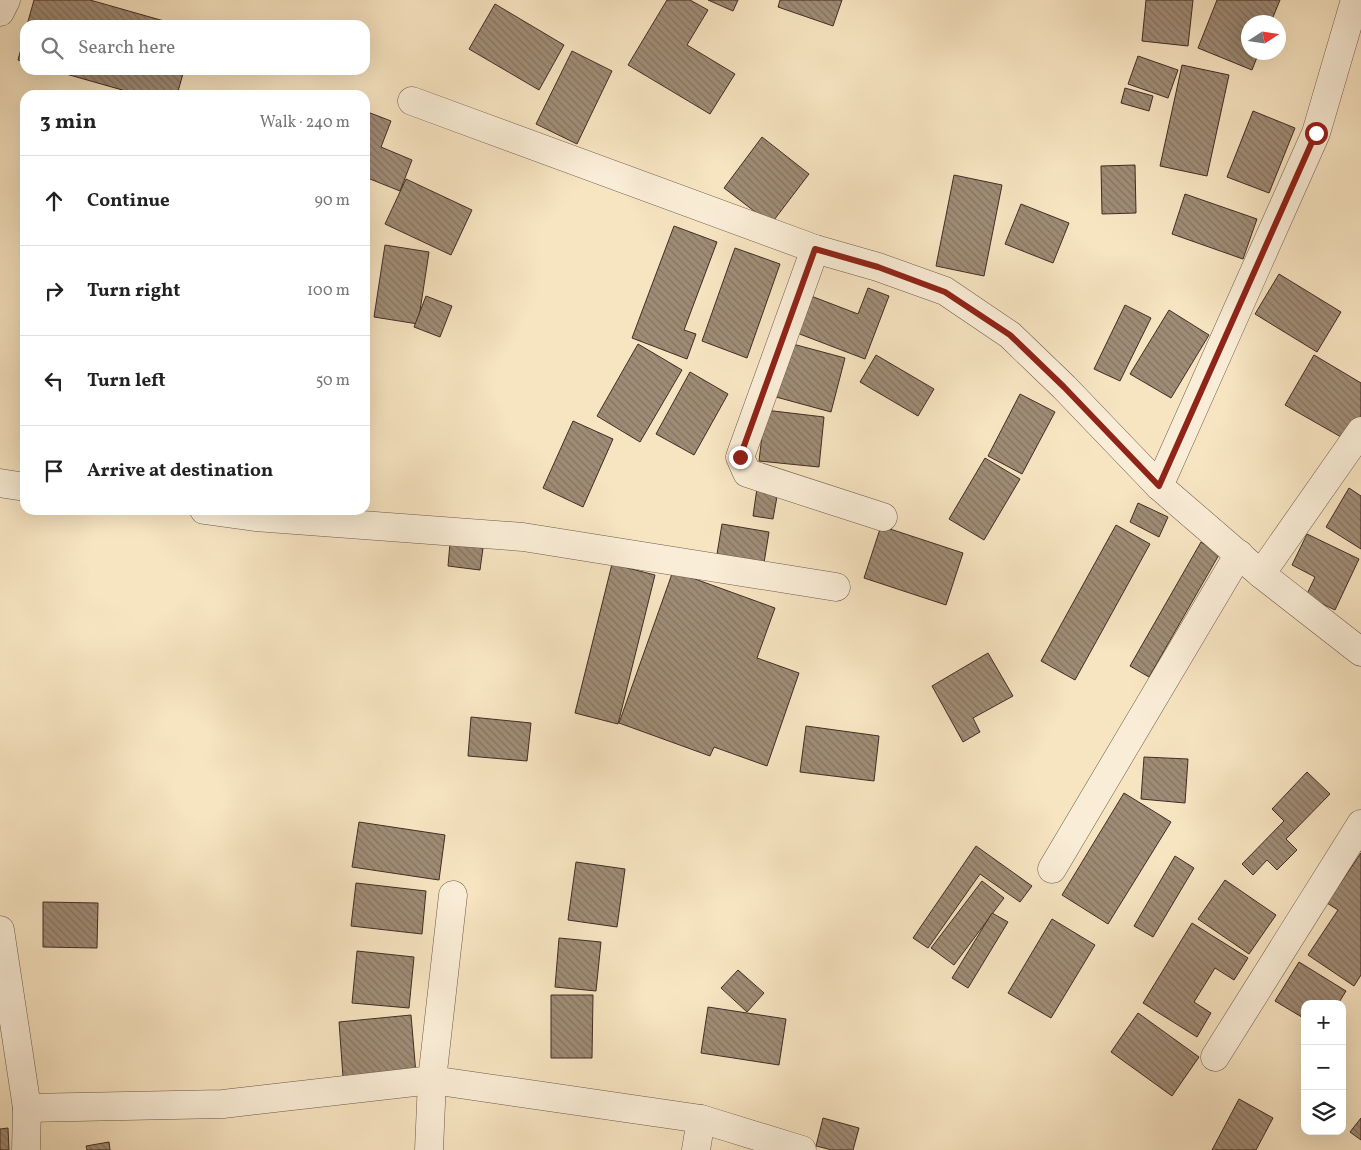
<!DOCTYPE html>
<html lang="en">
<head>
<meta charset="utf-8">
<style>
	:root { --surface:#fff; --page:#f6f6f6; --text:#222; --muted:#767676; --line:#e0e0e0 }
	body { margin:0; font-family:Vollkorn,serif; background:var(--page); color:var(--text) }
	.controls { position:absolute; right:15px; bottom:15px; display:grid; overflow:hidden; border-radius:10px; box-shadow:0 5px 20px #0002 }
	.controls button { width:45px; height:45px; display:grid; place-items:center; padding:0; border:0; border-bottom:1px solid var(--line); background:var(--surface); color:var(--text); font:25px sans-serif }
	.compass { position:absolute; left:1241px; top:15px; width:45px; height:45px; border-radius:50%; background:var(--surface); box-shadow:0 5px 20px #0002; rotate:78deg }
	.stop { position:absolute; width:15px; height:15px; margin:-11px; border:4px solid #8f2418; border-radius:50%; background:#fff }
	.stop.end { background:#8f2418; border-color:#fff; box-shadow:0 1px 5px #0008 }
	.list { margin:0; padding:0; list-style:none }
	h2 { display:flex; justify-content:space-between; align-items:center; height:65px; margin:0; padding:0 20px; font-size:21px }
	h2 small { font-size:16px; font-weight:400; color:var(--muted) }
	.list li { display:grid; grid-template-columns:32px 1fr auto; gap:15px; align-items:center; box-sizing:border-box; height:90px; padding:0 20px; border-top:1px solid var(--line) }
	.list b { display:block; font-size:19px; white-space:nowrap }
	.list em { font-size:16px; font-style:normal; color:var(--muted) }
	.icon { flex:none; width:28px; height:28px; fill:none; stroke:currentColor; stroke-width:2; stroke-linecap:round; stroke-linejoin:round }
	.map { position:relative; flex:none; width:1361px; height:1150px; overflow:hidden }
	.search { position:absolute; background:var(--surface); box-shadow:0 5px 20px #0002; left:20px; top:20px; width:350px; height:55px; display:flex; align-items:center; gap:12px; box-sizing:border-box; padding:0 18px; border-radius:15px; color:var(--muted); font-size:19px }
	.panel { position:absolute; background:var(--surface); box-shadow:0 5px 20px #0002; left:20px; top:90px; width:350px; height:425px; border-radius:15px }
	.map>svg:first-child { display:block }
	.building { fill:url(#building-back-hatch); stroke:#412c24 }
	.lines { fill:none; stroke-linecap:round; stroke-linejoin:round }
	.minor-casing { stroke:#6e5a4b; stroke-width:29 }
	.minor { stroke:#faedd7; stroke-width:28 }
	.route { stroke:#8f2418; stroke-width:6 }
</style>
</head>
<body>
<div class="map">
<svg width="1361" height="1150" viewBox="0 0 1361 1150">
	<defs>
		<pattern id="building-back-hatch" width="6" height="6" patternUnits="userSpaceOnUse" patternTransform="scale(1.25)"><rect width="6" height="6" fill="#a08c76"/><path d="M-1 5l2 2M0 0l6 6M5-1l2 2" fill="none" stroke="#847361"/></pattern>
	</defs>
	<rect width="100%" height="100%" fill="#f7e4c1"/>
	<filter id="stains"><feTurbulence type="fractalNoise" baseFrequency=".004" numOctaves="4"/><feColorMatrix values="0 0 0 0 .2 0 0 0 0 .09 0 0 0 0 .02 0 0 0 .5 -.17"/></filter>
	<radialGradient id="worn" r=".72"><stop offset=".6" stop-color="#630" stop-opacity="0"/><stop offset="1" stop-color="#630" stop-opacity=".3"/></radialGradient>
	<g class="building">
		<polygon points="34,0 90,0 178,25 27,25"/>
		<polygon points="667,0 690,0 708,10 687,45 735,74 710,114 628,65"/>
		<polygon points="708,0 738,0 733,11"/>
		<polygon points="780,0 842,0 833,26 778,7"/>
		<polygon points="1146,0 1193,0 1188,46 1142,41"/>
		<polygon points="1217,0 1280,0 1271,22 1248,22 1248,52 1259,52 1252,70 1198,48"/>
		<polygon points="495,4 564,45 539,90 469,49"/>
		<polygon points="25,34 25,62 18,60"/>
		<polygon points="572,51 612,71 577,144 536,124"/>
		<polygon points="1138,56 1178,70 1168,98 1128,84"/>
		<polygon points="1182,65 1229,75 1207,176 1160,166"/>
		<polygon points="52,70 184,70 177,95 140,95"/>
		<polygon points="1125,88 1153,96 1149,111 1121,103"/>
		<polygon points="365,111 391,121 381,147 412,160 400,191 365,177"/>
		<polygon points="1253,111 1295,128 1269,193 1227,177"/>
		<polygon points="762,137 809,174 771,224 724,188"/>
		<polygon points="1135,165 1136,213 1102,214 1101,166"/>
		<polygon points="954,175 1002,185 984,276 936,266"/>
		<polygon points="406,179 472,210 451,255 385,224"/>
		<polygon points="1185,194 1257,219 1243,259 1172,234"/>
		<polygon points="1021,204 1069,223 1053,263 1005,244"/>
		<polygon points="674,226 717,242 684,330 696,334 687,359 632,338"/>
		<polygon points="385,245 429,252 418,324 374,317"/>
		<polygon points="735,248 780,264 747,358 702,341"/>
		<polygon points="1279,274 1341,312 1317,352 1255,314"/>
		<polygon points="868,288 889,296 865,359 797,333 811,296 858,314"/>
		<polygon points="426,296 452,306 440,337 414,327"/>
		<polygon points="1125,305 1151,318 1120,381 1094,369"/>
		<polygon points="1169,310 1209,335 1171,398 1130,374"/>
		<polygon points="789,343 845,358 831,412 776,397"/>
		<polygon points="638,344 682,370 640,442 597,416"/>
		<polygon points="876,355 934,389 918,416 860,382"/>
		<polygon points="1314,355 1361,383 1361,419 1348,441 1285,405"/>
		<polygon points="690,372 728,394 694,455 656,434"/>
		<polygon points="1020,394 1055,412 1022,474 988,456"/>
		<polygon points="765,410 824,417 819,467 759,461"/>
		<polygon points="573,421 613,439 583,507 543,488"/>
		<polygon points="985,458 1020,479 984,540 949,519"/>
		<polygon points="757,488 778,491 773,519 753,516"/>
		<polygon points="1349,488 1361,496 1361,549 1326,527"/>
		<polygon points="1138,503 1168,517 1159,537 1130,522"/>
		<polygon points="722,524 769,532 764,563 717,554"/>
		<polygon points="1116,525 1150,544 1075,680 1041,661"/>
		<polygon points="881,526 963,553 946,605 864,578"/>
		<polygon points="1307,534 1359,559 1335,610 1306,596 1315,577 1292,565"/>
		<polygon points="1201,542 1220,553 1149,677 1130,666"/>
		<polygon points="450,543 483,548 480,570 448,566"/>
		<polygon points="612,564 655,575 618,724 575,713"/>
		<polygon points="673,571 775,608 757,658 799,673 767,766 714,747 710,756 619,723"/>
		<polygon points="988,653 1013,696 973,718 980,732 963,742 932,686"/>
		<polygon points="471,717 531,723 527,761 468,756"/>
		<polygon points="806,726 879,736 874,781 800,772"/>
		<polygon points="1144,757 1188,759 1185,803 1141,799"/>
		<polygon points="1307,772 1330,794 1286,839 1297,850 1277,870 1267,860 1253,875 1242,864 1284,821 1272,809"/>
		<polygon points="1124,793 1171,822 1108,924 1062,895"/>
		<polygon points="359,822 445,835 439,880 352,867"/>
		<polygon points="976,846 1032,886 1020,902 980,874 928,948 913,938"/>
		<polygon points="1361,853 1361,975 1354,986 1308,955 1338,910 1327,903"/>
		<polygon points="1175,856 1194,868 1153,937 1134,926"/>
		<polygon points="576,862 625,869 617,927 568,920"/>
		<polygon points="1225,880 1276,915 1249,954 1198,919"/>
		<polygon points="982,881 1004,898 954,965 931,948"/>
		<polygon points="356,883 426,891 422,934 351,926"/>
		<polygon points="43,902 98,903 97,948 43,947"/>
		<polygon points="992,913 1008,922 968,988 952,978"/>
		<polygon points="1052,919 1095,945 1051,1018 1008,993"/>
		<polygon points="1192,923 1248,958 1234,980 1215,968 1194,1002 1211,1013 1197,1037 1143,1003"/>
		<polygon points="559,938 601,942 596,991 555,987"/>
		<polygon points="357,951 414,957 409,1008 352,1003"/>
		<polygon points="1299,962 1346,991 1338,1004 1305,1004 1305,1019 1275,1001"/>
		<polygon points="738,970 764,993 747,1012 721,988"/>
		<polygon points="551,995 593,995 592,1058 551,1058"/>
		<polygon points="708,1007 786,1019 779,1065 701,1053"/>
		<polygon points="1138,1013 1199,1057 1172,1096 1111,1052"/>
		<polygon points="411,1015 416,1074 343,1077 339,1022"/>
		<polygon points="1239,1099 1273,1118 1256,1150 1212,1150"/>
		<polygon points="823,1118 859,1128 853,1150 832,1150 816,1146"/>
		<polygon points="1361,1118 1361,1140 1350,1132"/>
		<polygon points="8,1128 9,1150 0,1150 0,1129"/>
		<polygon points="109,1142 110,1150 87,1150 86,1146"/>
	</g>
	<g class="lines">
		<defs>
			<g id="minor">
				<polyline points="0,12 6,0"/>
				<polyline points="412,101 815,249 878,267 945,291 1010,335 1064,387 1159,486 1261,574 1361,652"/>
				<polyline points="815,249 740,457 747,473 883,517"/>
				<polyline points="0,483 25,487"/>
				<polyline points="1159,486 1316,133 1355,0"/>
				<polyline points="204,510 255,517 523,537 836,587"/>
				<polyline points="1261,574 1361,431"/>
				<polyline points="1052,869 1239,554"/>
				<polyline points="0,930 27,1108 26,1150"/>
				<polyline points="1215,1057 1361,824"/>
				<polyline points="27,1108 223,1104 432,1080 701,1119 802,1150"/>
				<polyline points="429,1150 432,1080 453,895"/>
				<polyline points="696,1150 701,1119"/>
			</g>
		</defs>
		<use href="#minor" class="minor-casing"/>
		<use href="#minor" class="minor"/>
	</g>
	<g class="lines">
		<polyline class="route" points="740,457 815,249 878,267 945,292 1010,335 1064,387 1159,486 1316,133"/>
	</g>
	<rect width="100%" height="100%" filter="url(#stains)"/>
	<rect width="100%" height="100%" fill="url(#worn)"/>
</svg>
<div class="controls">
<button>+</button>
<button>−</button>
<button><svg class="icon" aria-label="layers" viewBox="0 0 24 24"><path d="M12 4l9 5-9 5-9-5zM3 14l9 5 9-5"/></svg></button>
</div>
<svg class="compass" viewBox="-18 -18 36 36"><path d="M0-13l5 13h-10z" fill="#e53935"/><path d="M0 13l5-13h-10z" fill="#767676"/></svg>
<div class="stop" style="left:1316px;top:133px"></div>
<div class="stop end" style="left:740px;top:457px"></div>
<div class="search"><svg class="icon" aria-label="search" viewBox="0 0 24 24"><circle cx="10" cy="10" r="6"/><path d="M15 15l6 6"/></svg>Search here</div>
<section class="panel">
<h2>3 min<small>Walk · 240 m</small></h2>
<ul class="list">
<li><svg class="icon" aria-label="ahead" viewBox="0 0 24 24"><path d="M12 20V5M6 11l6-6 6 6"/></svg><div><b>Continue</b></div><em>90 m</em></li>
<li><svg class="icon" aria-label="right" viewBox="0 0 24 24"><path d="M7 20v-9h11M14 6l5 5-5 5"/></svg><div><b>Turn right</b></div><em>100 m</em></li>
<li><svg class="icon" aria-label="left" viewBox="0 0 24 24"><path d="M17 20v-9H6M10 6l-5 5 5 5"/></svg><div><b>Turn left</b></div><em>50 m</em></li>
<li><svg class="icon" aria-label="arrive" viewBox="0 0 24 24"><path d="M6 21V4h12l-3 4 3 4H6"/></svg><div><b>Arrive at destination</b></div></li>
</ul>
</section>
</div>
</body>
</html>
